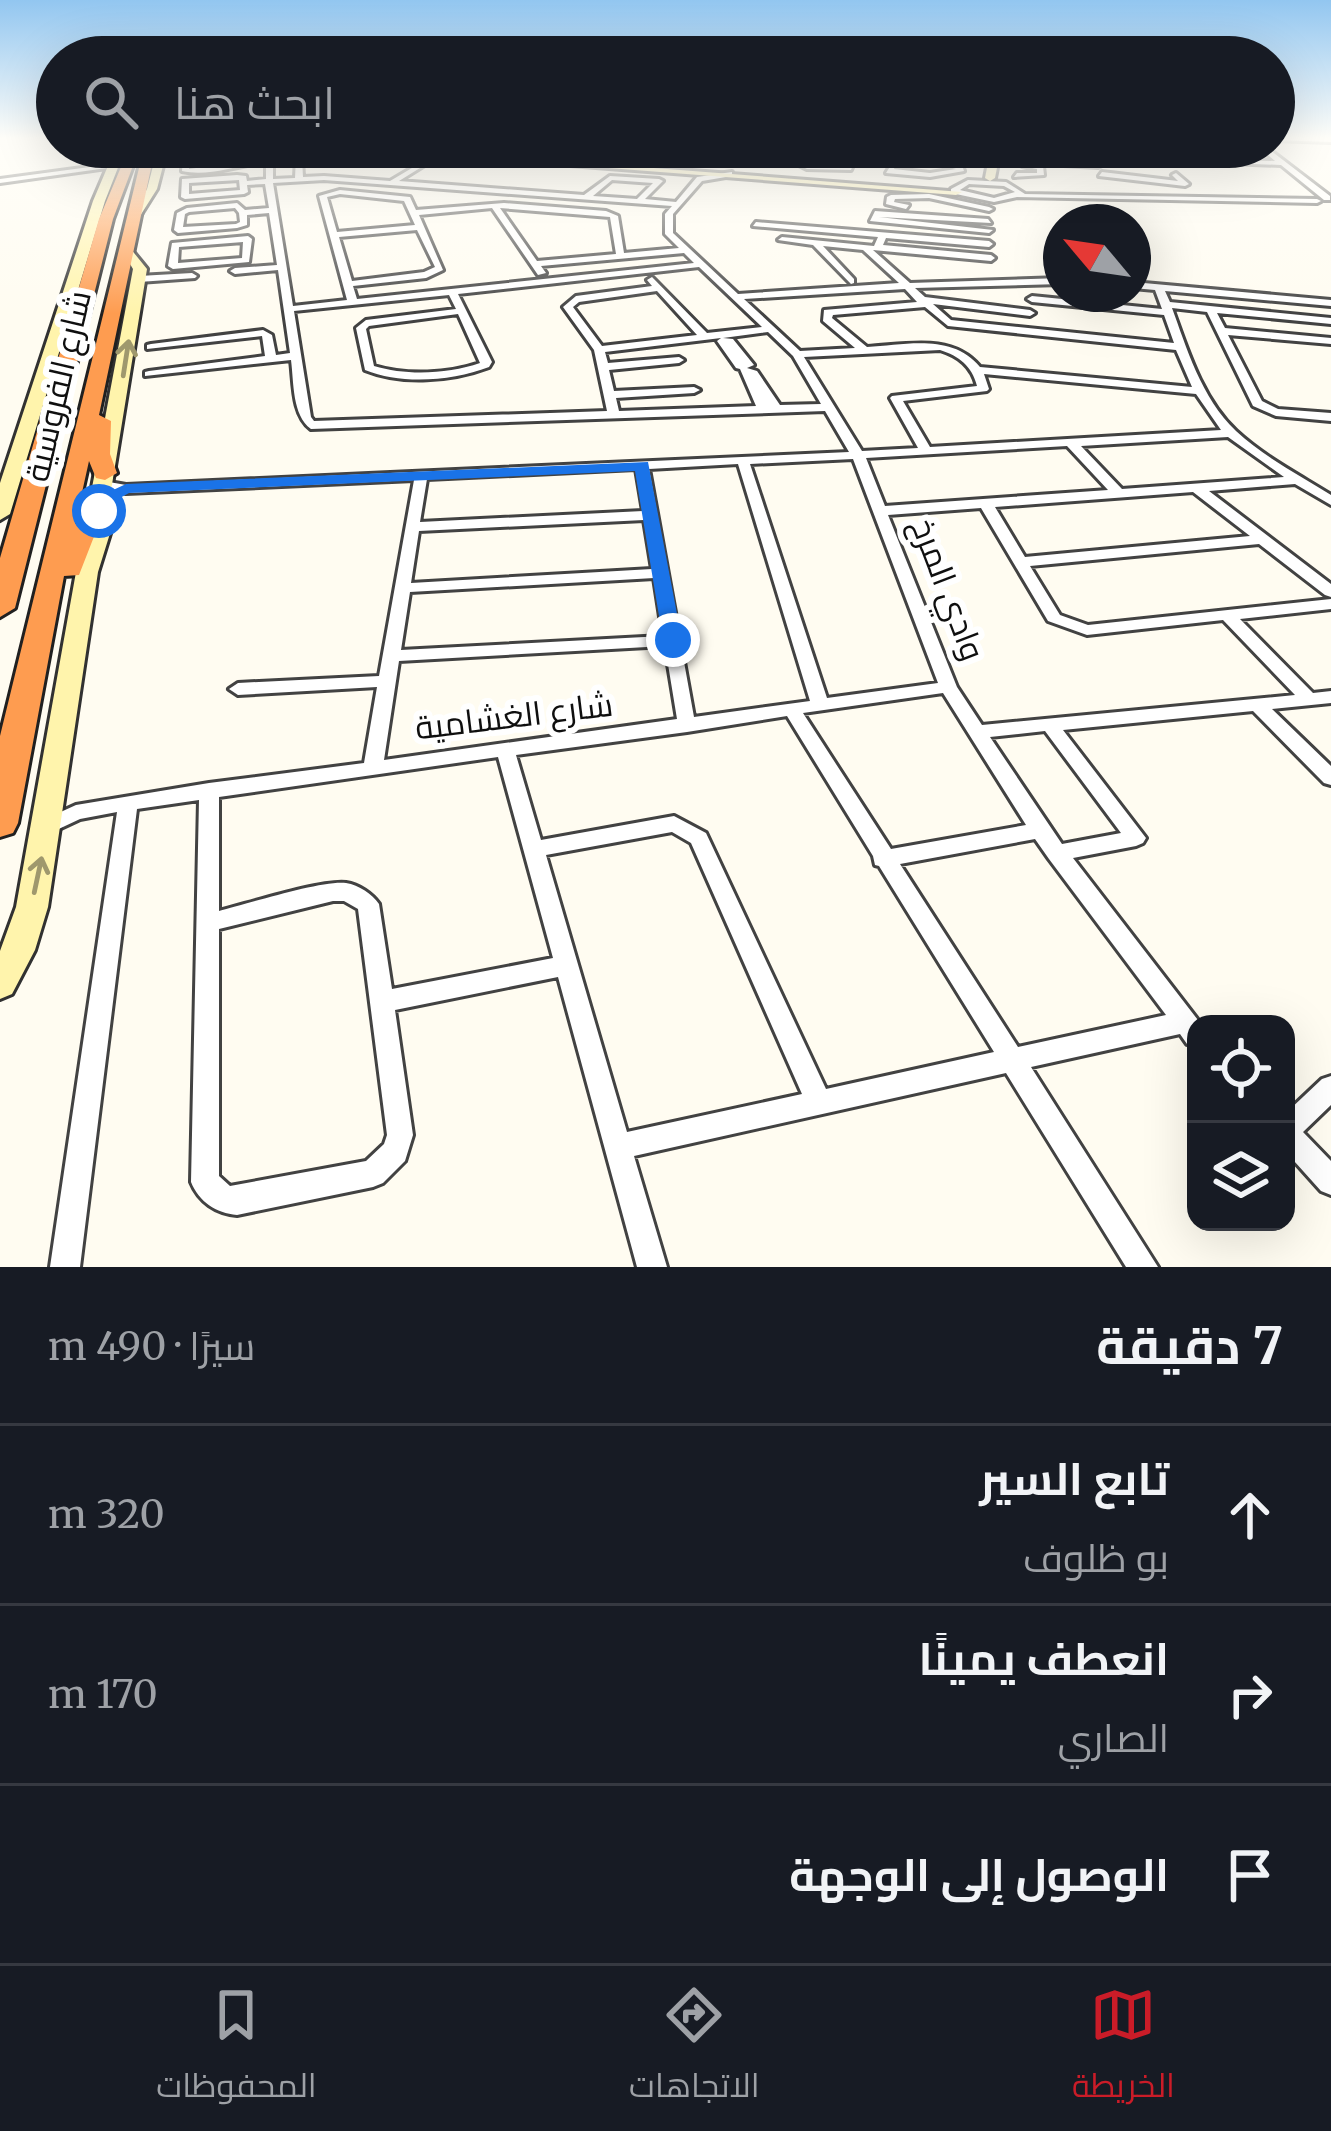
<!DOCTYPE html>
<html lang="ar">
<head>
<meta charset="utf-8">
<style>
	:root { --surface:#171b24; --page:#242831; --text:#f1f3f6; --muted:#9ea1a6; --line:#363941; --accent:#ca1c28 }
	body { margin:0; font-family:Merriweather,Cairo,serif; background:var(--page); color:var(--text); direction:rtl }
	.controls { position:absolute; right:36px; bottom:36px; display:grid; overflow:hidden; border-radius:24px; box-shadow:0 12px 48px #0002 }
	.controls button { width:108px; height:108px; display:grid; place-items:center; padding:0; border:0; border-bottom:3px solid var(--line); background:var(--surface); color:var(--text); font:60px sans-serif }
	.compass { position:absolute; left:1043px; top:204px; width:108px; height:108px; border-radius:50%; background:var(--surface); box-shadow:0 12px 48px #0002; rotate:299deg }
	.stop { position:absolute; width:36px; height:36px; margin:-27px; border:9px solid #1a73e8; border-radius:50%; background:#fff }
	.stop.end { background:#1a73e8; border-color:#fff; box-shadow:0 3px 12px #0008 }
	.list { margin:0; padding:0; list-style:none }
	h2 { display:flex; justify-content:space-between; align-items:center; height:156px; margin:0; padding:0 48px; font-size:51px }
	h2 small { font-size:39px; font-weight:400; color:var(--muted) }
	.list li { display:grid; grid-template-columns:78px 1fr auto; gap:36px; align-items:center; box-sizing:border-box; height:180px; padding:0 48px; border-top:3px solid var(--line) }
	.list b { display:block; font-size:45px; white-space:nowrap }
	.list p { margin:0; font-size:39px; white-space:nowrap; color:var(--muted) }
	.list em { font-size:39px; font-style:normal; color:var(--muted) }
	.icon { flex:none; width:66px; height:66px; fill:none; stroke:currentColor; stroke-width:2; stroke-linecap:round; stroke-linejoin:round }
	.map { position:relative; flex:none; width:1331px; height:1267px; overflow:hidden; direction:ltr }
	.search { position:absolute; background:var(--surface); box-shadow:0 12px 48px #0002; left:36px; right:36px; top:36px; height:132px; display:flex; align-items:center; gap:30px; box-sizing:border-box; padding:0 42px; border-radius:66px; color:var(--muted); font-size:45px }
	.sheet { height:696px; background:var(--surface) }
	nav { display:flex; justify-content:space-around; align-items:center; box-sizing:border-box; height:168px; border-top:3px solid var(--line); background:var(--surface); font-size:33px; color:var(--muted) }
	nav a { display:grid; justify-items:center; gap:6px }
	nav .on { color:var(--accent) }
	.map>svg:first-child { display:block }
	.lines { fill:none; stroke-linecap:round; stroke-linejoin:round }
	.street-casing { stroke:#424242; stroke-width:6 }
	.secondary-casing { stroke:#313131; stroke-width:6 }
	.highway-casing { stroke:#202020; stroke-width:6 }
	.street { fill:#fff; fill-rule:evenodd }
	.secondary { fill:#fff4ac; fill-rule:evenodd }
	.highway { fill:#fe9c50; fill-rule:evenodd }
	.oneway { stroke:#9f986d }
	.route { fill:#1a73e8 }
	.labels { text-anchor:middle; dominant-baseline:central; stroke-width:12; stroke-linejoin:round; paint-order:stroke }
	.street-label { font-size:33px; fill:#0f0f0f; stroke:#fff }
</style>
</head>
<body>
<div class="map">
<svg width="1331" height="1267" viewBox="0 0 1331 1267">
	<rect width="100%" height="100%" fill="#fffcf1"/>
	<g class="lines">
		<defs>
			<g id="street">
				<polygon points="1274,137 1331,138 1331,142 1274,140"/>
				<polygon points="405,147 399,150 396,148 396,147"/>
				<polygon points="413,147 421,147 423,149 420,151"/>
				<polygon points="492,147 503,147 489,152 486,150"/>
				<polygon points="509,147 575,147 563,153"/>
				<polygon points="596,147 603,147 581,164 577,164 577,162"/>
				<polygon points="740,147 747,147 735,160 704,158 731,157"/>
				<path d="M791,147L994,156L1102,165L1098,167L854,153L857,155L851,170L807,169L799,165L805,150ZM812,150L839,152L840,154L850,156L845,166L808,165Z"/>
				<polygon points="1027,147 1065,148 1068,150 1068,157 1063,158 1062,152"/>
				<polygon points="1259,147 1266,147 1330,196 1330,200 1324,200 1281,165 1095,158 1098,156 1275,161"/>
				<path d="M270,149L273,151V179L295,178L296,157L305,154L428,163L399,181L584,195L610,176L659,179L663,181L645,199L676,202L697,177L732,172V176L702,181L673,214V233L738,294L899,283L863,250L823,246L854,279V283L851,284L813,245L778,240L782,237L874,246L878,237L753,226L756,222L989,241L993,244L989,247L886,238L883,245L991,255L995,258L991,261L873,250L910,283L1061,278V284L915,288L925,297L1030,310L1035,313L1030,316L933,304L951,320L1174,343L1164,315L1032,302L1027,299L1032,296L1162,309L1155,290L1133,288V282L1331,300V306L1165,291L1170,302L1331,318V324L1217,313L1225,328L1331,338V344L1228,335L1262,401L1278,409L1331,413V421L1276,416L1253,406L1207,312L1172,308C1186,346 1201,398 1236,431C1264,457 1299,475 1331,495V505L1295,484L1209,491L1331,584V597L1325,595L1259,544L1030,566L1060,615L1088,625L1331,599V609L1240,619L1313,693L1331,691V703L1272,709L1331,766V785L1324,783L1253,711L1063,730L1146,838L1143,843L1136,846L1073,858L1201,1024H1196V1047L1187,1044L1180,1034L1031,1067L1158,1267H1126L1006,1073L634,1156L667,1267H637L558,977L395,1010L413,1135L405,1161L383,1183L373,1187L237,1215C216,1213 199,1202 191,1182L199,800L137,809L80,1267H50L117,812L80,819L48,834L41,831L38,826L41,821L76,805L209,783L364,763L377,687L238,695L229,689L238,683L379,676L414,480L126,493L98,486V480L126,485L849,452L825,411L311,429C292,415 294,383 291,360L145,376V372L149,371L265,356L262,336L147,349V345L151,344L263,330L272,335L276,355L290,353L278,270L235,274L230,271L235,268L277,265L269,213L247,215V225L237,228L178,233L174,230L177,213L187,208L237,203L245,210L269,208L265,184L247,185L248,192L244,194L185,199L181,197L182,179L237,175L246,176L247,181L266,179V162C238,165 209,177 182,171L183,157L240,152L245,161L266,158L267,151ZM237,156L239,162L189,169V159ZM302,158H305L417,165L390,181L324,176L303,177ZM239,180L240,190L189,194V183ZM324,180L672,206L665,214V234L679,248L624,253L618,216L606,211L504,203L416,210L410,197L340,190L319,196L347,300L293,306L273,183ZM612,180L653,183L637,199L593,196ZM340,194L404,201L415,225L337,232L327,197ZM235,208L239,213L240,222L236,224L183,227L185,214L189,212ZM492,208L538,275L546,273L541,266L684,253L694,263L357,299L353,286L426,278L443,270L419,215ZM500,208L610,217L616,254L537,261ZM417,230L435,267L424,272L352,281L339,237ZM699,267L762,327L707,333L652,277L647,280L652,286L576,296L563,307L594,350L607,411L314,421L311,417L294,311L449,295L456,309L366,320L356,328L365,370C402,385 452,381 489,367L492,362L458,294ZM905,289L917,302L824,310L823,321L855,348L800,351L744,299ZM657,291L697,335L602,346L573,307L579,302ZM925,307L948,326L1176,350L1192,387L980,367C952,333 906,345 867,347L832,318L833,315ZM458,314L480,363C448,374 407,376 374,366L366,329L369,326ZM768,332L793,356L821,404L780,405L757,371L747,368L754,365L733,339L723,338ZM721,338L717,341L736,368L740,369L756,406L619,411L616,398L694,393L700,390L694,387L614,391L609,370L679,363L684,360L679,357L608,363L605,352ZM940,350C959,356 972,366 977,386L892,396L890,398L918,448L862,451L804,357ZM984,374L1196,394L1221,430L930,447L903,401L987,391L989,389ZM1228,437L1284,477L1122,489L1081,446ZM1067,446L1108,490L885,506L866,458ZM853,459L938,683L827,698L750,464ZM738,464L810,701L694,717L649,469ZM636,469L643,511L420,522L427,479ZM1193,492L1250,536L1025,557L995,507ZM981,508L1048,621L1087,635L1223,620L1295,695L982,725L957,687L888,515ZM644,520L652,569L411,583L419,531ZM654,578L663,636L401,650L410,592ZM665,646L677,719L384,760L399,661ZM943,693L1026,825L891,849L803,713ZM787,716L873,856L875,865L879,866L994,1052L826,1089L706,833L674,816L541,840L516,755L687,732ZM1045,731L1121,833L1062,844L990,737ZM498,757L553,958L392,989L379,904C372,894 359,885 346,883C322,880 247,904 219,911V797ZM672,832L691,843L802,1094L627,1132L546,855ZM1035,839L1049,859L1166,1015L1018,1047L900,864ZM333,901H344L358,909L387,1135L384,1144L366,1161L230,1186L219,1176V929Z"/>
				<polygon points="894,160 915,162 896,164 894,169 930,173 956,169 942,165 944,162 962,165 964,171 930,177 886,173"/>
				<polygon points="1024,163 1043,166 1044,175 1014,177 1017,173 1037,173 1037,169 1022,166"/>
				<polygon points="112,164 114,167 0,183 0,179"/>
				<polygon points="1102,172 1178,181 1172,175 1176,173 1189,184 1185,186 1099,176"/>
				<path d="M968,180L1006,182L1025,194L1317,199L1321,201L1317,203L1017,197L994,202L951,193V189ZM969,184L1004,186L1015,192L994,198L960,190Z"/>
				<polygon points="929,194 989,207 993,209 989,211 929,198 895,199 894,202 909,205 906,209 886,204 887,197 891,195"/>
				<polygon points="875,211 988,219 991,223 879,217 993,230 989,233 870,221"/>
				<path d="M248,236L252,239L249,262L173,269L168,266L172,243ZM243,242L242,258L178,263L179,247Z"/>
				<polygon points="192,273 197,276 195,278 139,282 134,279 139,276"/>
				<polygon points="1331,1076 1331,1105 1303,1132 1331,1161 1331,1195 1321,1191 1286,1152 1286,1113 1322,1079"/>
			</g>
			<g id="secondary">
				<polygon points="116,147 126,147 105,201 10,514 0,520 0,483 93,201"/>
				<polygon points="158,147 168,147 166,155 191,147 252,147 192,153 164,162 157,189 140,216 132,216 147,189"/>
				<polygon points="339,147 384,147 962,192 956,195"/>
				<polygon points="991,147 1001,147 995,178 990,181 985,178"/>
				<polygon points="126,243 147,269 108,509 112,527 98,572 48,907 35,950 12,994 0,999 0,951 16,907 76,572 92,527 88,509 133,269 120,247"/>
			</g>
			<g id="highway">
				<polygon points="140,147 113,219 15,608 0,617 0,558 99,219 129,148"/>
				<polygon points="149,147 161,147 151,168 99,415 111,421 110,454 117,473 105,480 96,478 89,461 75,524 100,506 113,514 95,534 79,575 64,576 18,823 13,833 0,837 0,736 139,168"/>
			</g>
		</defs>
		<use href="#street" class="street-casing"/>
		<use href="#secondary" class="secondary-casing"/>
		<use href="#highway" class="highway-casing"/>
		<use href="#street" class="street"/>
		<use href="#secondary" class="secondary"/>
		<use href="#highway" class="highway"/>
	</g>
	<defs><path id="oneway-shaft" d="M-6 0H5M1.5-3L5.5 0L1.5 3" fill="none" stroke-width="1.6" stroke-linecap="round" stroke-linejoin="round" transform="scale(3)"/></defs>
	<g class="oneway">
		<use href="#oneway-shaft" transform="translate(126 358) rotate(-81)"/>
		<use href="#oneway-shaft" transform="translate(38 875) rotate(-78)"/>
	</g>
	<linearGradient id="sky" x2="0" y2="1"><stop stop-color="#92c6f0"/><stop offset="0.44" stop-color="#fffef9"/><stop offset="1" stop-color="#fffef9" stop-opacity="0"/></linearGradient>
	<rect width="1331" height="314" fill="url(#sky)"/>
	<polygon class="route" points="648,462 682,640 673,646 663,640 635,471 129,493 107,505 105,514 90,511 94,499 126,484"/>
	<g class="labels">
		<g class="street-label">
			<text transform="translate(58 386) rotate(-77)">شارع الفروسية</text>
			<text transform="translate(948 589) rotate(69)">وادي المرخ</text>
			<text transform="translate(514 716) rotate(-7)">شارع الغشامية</text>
		</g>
	</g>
</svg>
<div class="controls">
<button><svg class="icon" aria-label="locate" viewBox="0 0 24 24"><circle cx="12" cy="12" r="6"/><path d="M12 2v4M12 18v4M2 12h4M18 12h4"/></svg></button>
<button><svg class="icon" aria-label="layers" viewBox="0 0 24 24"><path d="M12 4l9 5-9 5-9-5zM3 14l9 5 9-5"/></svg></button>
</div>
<svg class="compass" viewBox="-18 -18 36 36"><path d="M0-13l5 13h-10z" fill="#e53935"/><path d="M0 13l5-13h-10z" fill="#9ea1a6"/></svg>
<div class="stop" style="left:99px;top:511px"></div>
<div class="stop end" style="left:673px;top:640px"></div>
<div class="search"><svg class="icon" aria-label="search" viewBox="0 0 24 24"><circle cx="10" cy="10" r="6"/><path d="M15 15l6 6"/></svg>ابحث هنا</div>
</div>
<section class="sheet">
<h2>7 دقيقة<small>سيرًا · 490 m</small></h2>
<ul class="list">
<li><svg class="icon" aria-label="ahead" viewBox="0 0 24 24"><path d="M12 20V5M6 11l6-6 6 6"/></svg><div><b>تابع السير</b><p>بو ظلوف</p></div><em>320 m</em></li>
<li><svg class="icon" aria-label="right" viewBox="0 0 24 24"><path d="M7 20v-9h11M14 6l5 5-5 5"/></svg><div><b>انعطف يمينًا</b><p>الصاري</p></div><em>170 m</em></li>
<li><svg class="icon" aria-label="arrive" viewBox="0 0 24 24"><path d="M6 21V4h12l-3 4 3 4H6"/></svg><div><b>الوصول إلى الوجهة</b></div></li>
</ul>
</section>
<nav>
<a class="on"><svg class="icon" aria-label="map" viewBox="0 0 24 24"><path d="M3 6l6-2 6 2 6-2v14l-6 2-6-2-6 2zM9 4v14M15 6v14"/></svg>الخريطة</a>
<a><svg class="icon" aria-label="directions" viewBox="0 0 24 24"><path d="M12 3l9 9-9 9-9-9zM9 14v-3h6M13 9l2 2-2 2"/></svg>الاتجاهات</a>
<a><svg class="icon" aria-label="saved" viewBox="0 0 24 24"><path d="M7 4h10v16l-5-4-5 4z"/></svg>المحفوظات</a>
</nav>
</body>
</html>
